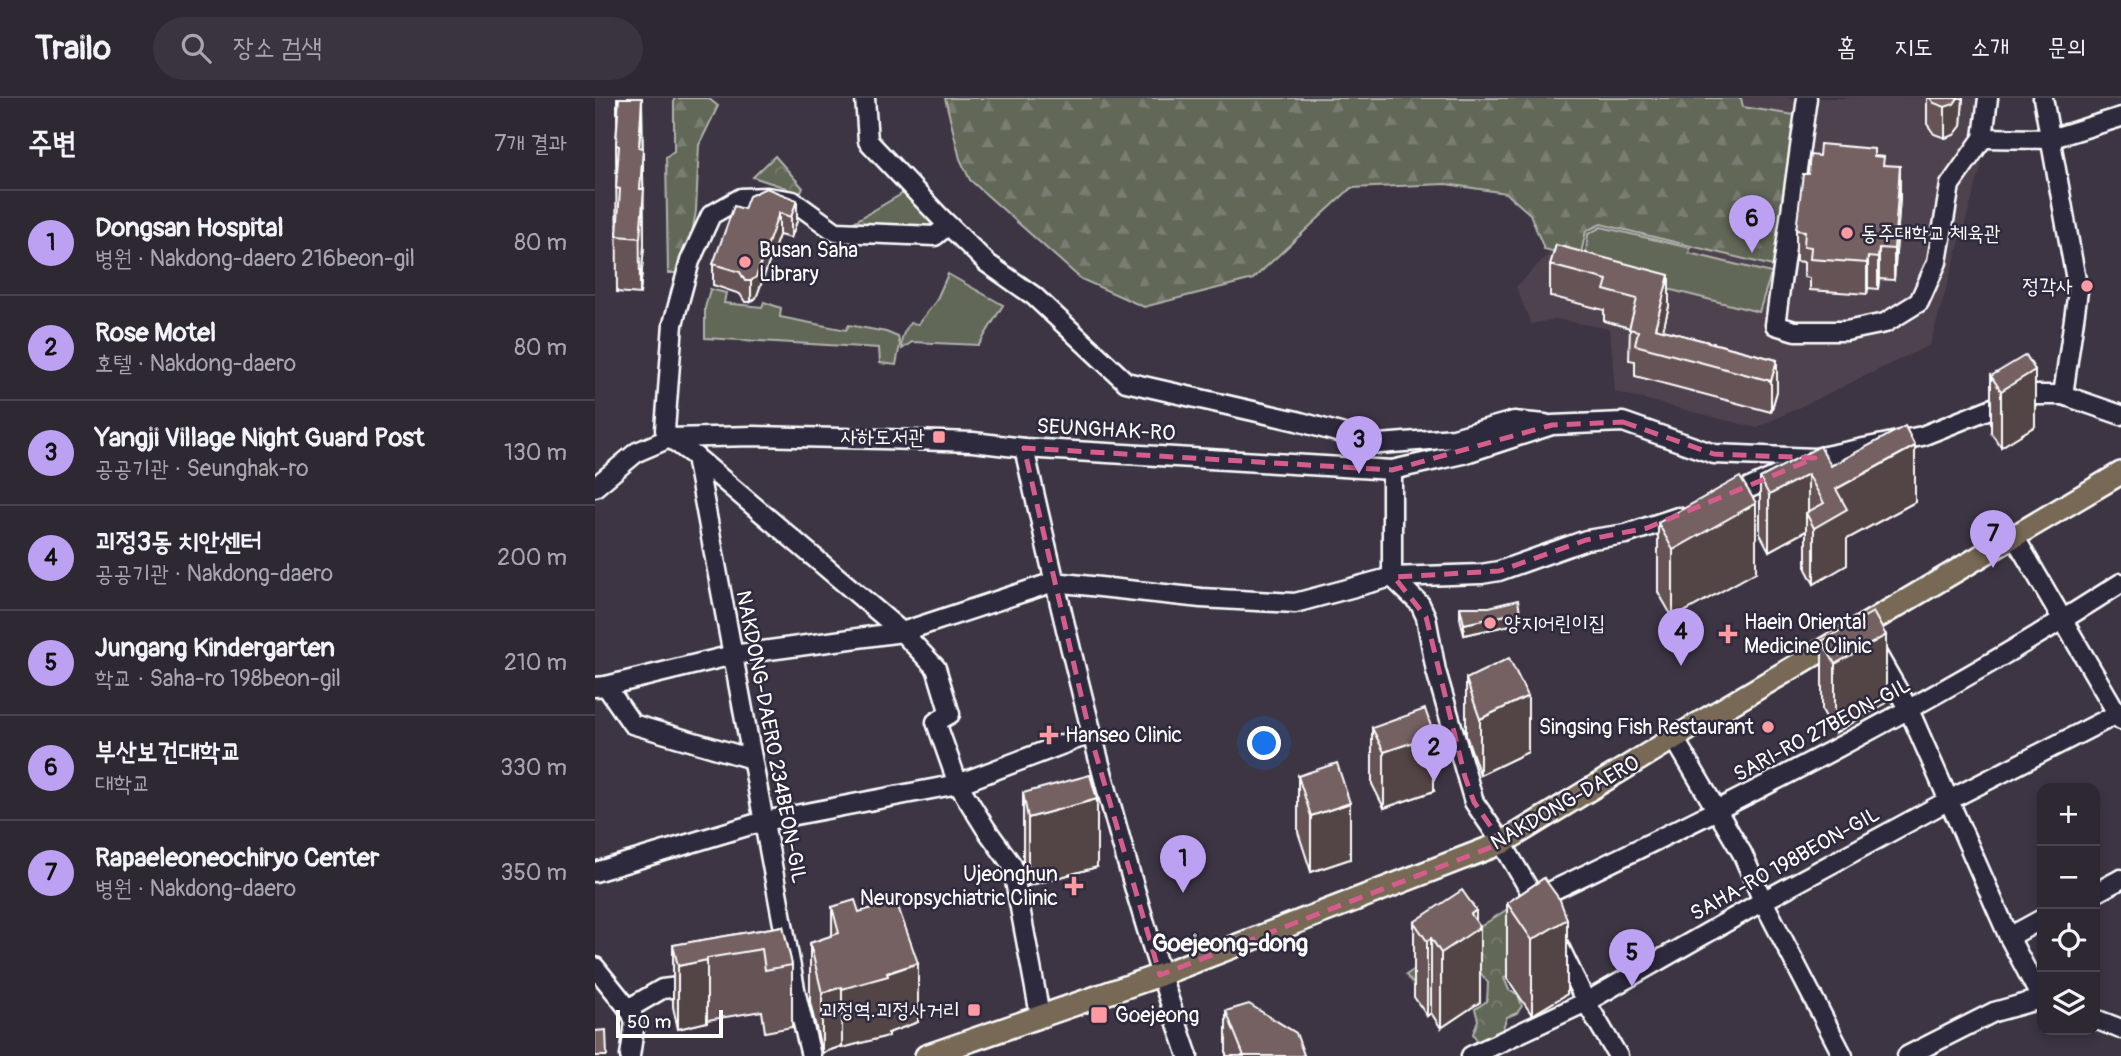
<!DOCTYPE html>
<html lang="ko">
<head>
<meta charset="utf-8">
<style>
	:root { --surface:#2e2833; --page:#3a343f; --text:#f1f3f6; --muted:#a7a6ac; --line:#49444e; --accent:#bca0f2 }
	body { margin:0; font-family:Pangolin,"Poor Story",sans-serif; background:var(--page); color:var(--text) }
	.controls { position:absolute; right:21px; bottom:21px; display:grid; overflow:hidden; border-radius:14px; box-shadow:0 4px 10px #0003 }
	.controls button { width:63px; height:63px; display:grid; place-items:center; padding:0; border:0; border-bottom:2px solid var(--line); background:var(--surface); color:var(--text); font:35px sans-serif }
	.scale { position:absolute; left:21px; bottom:18px; width:107px; box-sizing:border-box; padding-left:7px; border:4px solid #fff; border-top:0; font-size:19px; line-height:24px; white-space:nowrap; color:#fff; -webkit-text-stroke:5px #2f2a3d; paint-order:stroke }
	.you { position:absolute; left:670px; top:646px; width:24px; height:24px; margin:-18px; border:5px solid #fff; border-radius:50%; background:#1a73e8; box-shadow:0 0 0 10px #1a73e833 }
	.badge { display:grid; place-items:center; width:46px; height:46px; border-radius:50%; background:var(--accent); color:#111; font-size:23px; font-weight:700 }
	.pin { position:absolute; translate:-50% -58px; filter:drop-shadow(0 2px 4px #0008) }
	.pin::after { content:''; position:absolute; top:37px; width:24px; height:21px; background:inherit; clip-path:polygon(0 0,100% 0,50% 100%) }
	.list { margin:0; padding:0; list-style:none }
	h2 { display:flex; justify-content:space-between; align-items:center; height:91px; margin:0; padding:0 28px; font-size:30px }
	h2 small { font-size:23px; font-weight:400; color:var(--muted) }
	.list li { display:grid; grid-template-columns:46px 1fr auto; gap:21px; align-items:center; box-sizing:border-box; height:105px; padding:0 28px; border-top:2px solid var(--line) }
	.list b { display:block; font-size:26px; white-space:nowrap }
	.list p { margin:0; font-size:23px; white-space:nowrap; color:var(--muted) }
	.list em { font-size:23px; font-style:normal; color:var(--muted) }
	.icon { flex:none; width:38px; height:38px; fill:none; stroke:currentColor; stroke-width:2; stroke-linecap:round; stroke-linejoin:round }
	.map { position:relative; flex:none; width:1526px; height:958px; overflow:hidden }
	header { display:flex; align-items:center; gap:42px; box-sizing:border-box; height:98px; padding:0 35px; background:var(--surface); border-bottom:2px solid var(--line) }
	header strong { font-size:33px }
	nav { display:flex; gap:38px; margin-inline-start:auto; font-size:24px }
	.search { width:490px; height:63px; background:var(--page); display:flex; align-items:center; gap:18px; box-sizing:border-box; padding:0 24px; border-radius:38px; color:var(--muted); font-size:26px }
	main { display:flex }
	aside { flex:1; background:var(--surface) }
	.map>svg:first-child { display:block }
	.built { fill:#4e424d }
	.grass { fill:#626759; stroke:#b0b3ac; stroke-width:2 }
	.forest { fill:url(#forest-firs); stroke:#b0b3ac; stroke-width:2 }
	.park { fill:url(#park-crowns); stroke:#b0b3ac; stroke-width:2 }
	.lines { fill:none; stroke-linecap:round; stroke-linejoin:round }
	.minor-casing { stroke:#fff; stroke-width:23 }
	.major-casing { stroke:#fff; stroke-width:26 }
	.minor { stroke:#2f2a3d; stroke-width:18 }
	.major { stroke:#776954; stroke-width:21 }
	.wall { fill:#655354; stroke:#fff; stroke-width:2 }
	.shaded-wall { fill:#524445; stroke:#fff; stroke-width:2 }
	.building { fill:#756162; stroke:#fff; stroke-width:2 }
	.marked { fill:none; stroke:#d45d8c; stroke-width:5; stroke-dasharray:14 9; stroke-linejoin:round }
	.poi-dot { fill:#ff9aa2; stroke:#2f2a3d; stroke-width:2.5 }
	.labels { text-anchor:middle; dominant-baseline:central; stroke-width:5; stroke-linejoin:round; paint-order:stroke }
	.poi-label { font-size:21px; fill:#fff; stroke:#2f2a3d; text-anchor:start }
	.street-label { font-size:21px; fill:#fff; stroke:#2f2a3d }
	.quarter-label { font-size:24px; font-weight:bold; fill:#fff; stroke:#2f2a3d }
</style>
</head>
<body>
<header>
<strong>Trailo</strong>
<div class="search"><svg class="icon" aria-label="search" viewBox="0 0 24 24"><circle cx="10" cy="10" r="6"/><path d="M15 15l6 6"/></svg>장소 검색</div>
<nav><a>홈</a><a>지도</a><a>소개</a><a>문의</a></nav>
</header>
<main>
<aside>
<h2>주변<small>7개 결과</small></h2>
<ul class="list">
<li><span class="badge">1</span><div><b>Dongsan Hospital</b><p>병원 · Nakdong-daero 216beon-gil</p></div><em>80 m</em></li>
<li><span class="badge">2</span><div><b>Rose Motel</b><p>호텔 · Nakdong-daero</p></div><em>80 m</em></li>
<li><span class="badge">3</span><div><b>Yangji Village Night Guard Post</b><p>공공기관 · Seunghak-ro</p></div><em>130 m</em></li>
<li><span class="badge">4</span><div><b>괴정3동 치안센터</b><p>공공기관 · Nakdong-daero</p></div><em>200 m</em></li>
<li><span class="badge">5</span><div><b>Jungang Kindergarten</b><p>학교 · Saha-ro 198beon-gil</p></div><em>210 m</em></li>
<li><span class="badge">6</span><div><b>부산보건대학교</b><p>대학교</p></div><em>330 m</em></li>
<li><span class="badge">7</span><div><b>Rapaeleoneochiryo Center</b><p>병원 · Nakdong-daero</p></div><em>350 m</em></li>
</ul>
</aside>
<div class="map">
<svg width="1526" height="958" viewBox="0 0 1526 958">
	<defs>
		<pattern id="forest-firs" width="22" height="20" patternUnits="userSpaceOnUse" patternTransform="scale(1.75)"><rect width="22" height="20" fill="#626759"/><path d="M5 1l3.5 6h-7zM16 11l3.5 6h-7z" fill="#7a7e72"/></pattern>
		<pattern id="park-crowns" width="20" height="18" patternUnits="userSpaceOnUse" patternTransform="scale(1.75)"><rect width="20" height="18" fill="#626759"/><path d="M2 6a3 3 0 1 1 6 0M12 15a3 3 0 1 1 6 0" fill="none" stroke="#7a7e72"/></pattern>
	</defs>
	<rect width="100%" height="100%" fill="#3d3544"/>
	<filter id="ink" filterUnits="userSpaceOnUse"><feTurbulence type="fractalNoise" baseFrequency=".0143" numOctaves="2"/><feDisplacementMap in="SourceGraphic" scale="14" xChannelSelector="R" yChannelSelector="G"/><feConvolveMatrix kernelMatrix="1 2 1 2 8 2 1 2 1" color-interpolation-filters="sRGB"/></filter>
	<g filter="url(#ink)">
		<polygon class="built" points="1120,0 1391,0 1386,70 1335,247 1161,330 1020,294 1015,231 961,221 936,226 921,189 1009,99"/>
		<g class="grass">
			<polygon points="312,93 340,121 333,130 323,131 257,125"/>
			<polygon points="1006,129 1095,150 1094,155 1180,176 1175,179 1164,214 989,170 993,136"/>
			<path d="M353,176L408,207L384,247L317,244L307,251C305,240 309,234 315,225L323,226L341,203Z"/>
			<polygon points="115,191 131,195 129,205 167,209 169,204 186,210 185,219 251,232 254,227 291,234 303,239 305,247 301,267 285,265 284,250 110,240 110,210"/>
		</g>
		<g class="forest">
			<polygon points="79,0 113,0 123,8 104,47 101,113 90,175 73,175 71,59 79,53"/>
			<polygon points="350,0 1146,0 1148,9 1200,17 1182,169 1006,126 991,133 985,160 949,151 935,116 911,95 851,86 756,90 658,181 549,209 486,181 375,82 365,61"/>
		</g>
		<g class="park">
			<polygon points="180,58 208,90 204,98 191,90 158,79"/>
			<polygon points="914,810 946,855 909,880 914,892 923,897 927,908 922,915 912,919 906,935 886,949 878,936 883,922 880,911 892,903 893,885 875,860 820,888 811,877"/>
		</g>
		<g class="lines">
			<defs>
				<g id="minor">
					<polyline points="270,0 273,43 344,118 392,165 439,198 531,284 702,323 785,346 859,340 919,323 950,326"/>
					<polyline points="1212,0 1180,227 1200,233 1251,233 1290,225 1324,204 1342,164 1355,87 1388,40 1393,0"/>
					<polyline points="1448,0 1483,193 1468,297 1526,317"/>
					<polyline points="1388,40 1455,41 1526,19"/>
					<path d="M429,350C475,555 524,759 593,958"/>
					<polyline points="101,359 307,534 341,570 355,616 341,624 363,686 391,731 417,767 445,917"/>
					<polyline points="797,372 797,479 825,506 831,519 841,573 879,704 907,745 945,810"/>
					<polyline points="0,389 42,354 75,340 158,338 288,341 378,344 429,350 797,372 868,356 957,327 1028,324 1119,356 1220,360 1327,338 1430,297 1468,297"/>
					<polyline points="1132,400 1186,376"/>
					<polyline points="1419,438 1526,622"/>
					<polyline points="1279,551 1314,612 1414,839 1447,902"/>
					<polyline points="11,588 37,626 157,661"/>
					<polyline points="0,589 11,588 138,557 307,534 459,484 606,500 700,505 797,479 886,476 904,473 991,442 1031,436 1083,419"/>
					<polyline points="1079,640 1147,755 1168,803 1248,958"/>
					<polyline points="0,774 169,723 363,686 495,636"/>
					<polyline points="1500,795 1526,781"/>
					<path d="M940,801C1141,705 1339,605 1526,485"/>
					<polyline points="1414,839 1447,821"/>
					<polyline points="962,844 991,904 1023,958"/>
					<polyline points="0,869 36,914 40,924 35,958"/>
					<polyline points="33,911 67,891 100,887"/>
					<polyline points="1500,921 1526,931"/>
					<polyline points="216,958 201,896 101,359 75,340 70,332 78,226 95,163 116,117 146,100 172,99 198,103 241,134 340,138 353,127"/>
					<polyline points="876,958 991,904 1168,803 1354,702 1526,614"/>
					<polyline points="1312,958 1399,914 1446,901"/>
				</g>
				<polyline id="major" points="331,958 565,877 907,745 1079,640 1526,375"/>
			</defs>
			<use href="#minor" class="minor-casing"/>
			<use href="#major" class="major-casing"/>
			<use href="#minor" class="minor"/>
			<use href="#major" class="major"/>
		</g>
		<g class="wall">
			<polygon points="22,0 47,0 49,147 45,196 22,194 21,47 22,27"/>
			<polygon points="1332,0 1368,0 1366,28 1359,37 1350,40 1339,36 1332,26"/>
			<polygon points="1224,58 1279,58 1289,67 1305,99 1299,182 1284,181 1283,191 1273,190 1272,196 1215,192 1215,180 1209,179 1209,164 1201,163 1201,132 1213,76"/>
			<polygon points="171,90 202,123 196,140 184,137 161,200 156,204 150,204 145,196 118,187 118,166"/>
			<polygon points="961,147 1074,208 1068,232 1182,262 1182,293 1176,314 1040,278 1040,263 1034,262 1035,230 1009,223 1009,212 955,198 955,167"/>
			<polygon points="1396,278 1440,328 1406,349 1396,335"/>
			<polygon points="1236,368 1320,404 1252,441 1252,467 1219,486 1211,471 1211,433 1174,453 1165,436 1165,380"/>
			<polygon points="1063,425 1161,474 1078,520 1063,494"/>
			<polygon points="865,509 925,525 869,537 865,520"/>
			<polygon points="1227,543 1291,605 1240,635 1227,612"/>
			<polygon points="871,581 933,654 885,677 871,637"/>
			<polygon points="777,630 839,693 789,710 777,686"/>
			<polygon points="703,678 755,761 716,774 703,734"/>
			<polygon points="428,695 502,769 433,788 428,763"/>
			<polygon points="949,780 972,896 937,917 912,880 912,805"/>
			<polygon points="237,809 264,814 323,924 293,935 293,938 247,950 247,948 227,955 215,904 215,845 237,838"/>
			<polygon points="881,823 885,904 846,930 836,915 832,918 819,899 819,824"/>
			<polygon points="188,828 197,867 197,929 170,934 167,913 112,922 112,924 83,931 78,909 78,847"/>
			<polygon points="631,913 709,958 631,958"/>
		</g>
		<g class="shaded-wall">
			<polygon points="1363,0 1368,0 1366,28 1359,37 1350,40 1350,9"/>
			<polygon points="47,9 49,147 45,196 44,49"/>
			<polygon points="1305,68 1305,99 1299,182 1299,151"/>
			<polygon points="202,102 202,123 196,140 196,119"/>
			<polygon points="184,115 184,137 161,200 156,204 156,183"/>
			<polygon points="1284,150 1284,181 1283,191 1283,160"/>
			<polygon points="1273,159 1273,190 1272,196 1272,165"/>
			<polygon points="1074,177 1074,208 1063,253 1060,230"/>
			<polygon points="1182,262 1182,293 1176,314 1176,283"/>
			<polygon points="1440,272 1440,328 1406,349 1406,293"/>
			<polygon points="1320,348 1320,404 1252,441 1252,467 1219,486 1219,430 1241,391"/>
			<polygon points="1213,376 1213,419 1211,415 1211,433 1174,453 1174,397"/>
			<polygon points="1161,405 1161,474 1078,520 1078,452"/>
			<polygon points="925,514 925,525 869,537 869,526"/>
			<polygon points="1291,537 1291,605 1240,635 1240,566"/>
			<polygon points="933,598 933,654 885,677 885,621"/>
			<polygon points="839,637 839,693 789,710 789,654"/>
			<polygon points="502,701 502,769 433,788 433,720"/>
			<polygon points="755,705 755,761 716,774 716,718"/>
			<polygon points="881,812 881,831 885,829 885,904 846,930 846,855 876,816"/>
			<polygon points="972,821 972,896 937,917 937,842"/>
			<polygon points="836,840 836,915 832,918 832,843"/>
			<polygon points="112,862 112,924 83,931 83,868"/>
			<polygon points="323,865 323,924 293,935 293,938 247,950 247,891"/>
			<polygon points="247,889 247,948 227,955 227,895"/>
		</g>
		<g class="building">
			<polygon points="24,0 47,0 44,49 48,50 45,91 49,91 45,140 22,138 25,91 21,90 24,48 21,47"/>
			<polygon points="1335,0 1363,0 1359,6 1350,9 1339,5"/>
			<polygon points="1225,46 1279,51 1279,58 1289,59 1288,67 1305,68 1299,151 1284,150 1283,160 1273,159 1272,165 1215,161 1216,149 1209,148 1210,133 1201,132 1208,76 1213,76 1215,57 1224,58"/>
			<polygon points="171,90 202,102 196,119 184,115 161,179 156,183 150,183 145,174 118,166 139,108 149,111 154,98"/>
			<polygon points="961,147 1074,177 1060,230 1182,262 1176,283 1040,247 1043,233 1034,231 1042,201 1009,192 1012,182 955,167"/>
			<polygon points="1431,257 1440,272 1406,293 1396,278"/>
			<polygon points="1310,328 1320,348 1241,391 1252,411 1219,430 1211,415 1229,405 1213,376 1174,397 1165,380 1225,348 1236,368"/>
			<polygon points="1145,379 1161,405 1078,452 1063,425"/>
			<polygon points="923,502 925,514 869,526 865,509 894,509"/>
			<polygon points="1278,514 1291,537 1240,566 1227,543"/>
			<polygon points="914,560 933,598 885,621 871,581"/>
			<polygon points="830,611 839,637 789,654 777,630"/>
			<polygon points="742,665 755,705 716,718 703,678"/>
			<polygon points="495,677 502,701 433,720 428,695"/>
			<polygon points="949,780 965,802 972,821 937,842 912,805"/>
			<polygon points="867,792 881,812 876,816 885,829 846,855 836,840 832,843 819,824"/>
			<polygon points="260,802 264,814 301,803 323,865 292,875 293,878 247,891 247,889 227,895 215,845 244,835 237,809"/>
			<polygon points="188,828 197,867 170,872 167,851 112,860 112,862 83,868 78,847"/>
			<polygon points="654,906 701,935 709,957 706,958 649,958 631,913"/>
			<polygon points="11,932 12,958 0,958 0,933"/>
		</g>
	</g>
	<path class="marked" d="M1028,324L1119,356L1220,360L1052,430L991,442L904,473L799,479L831,519L870,679L879,704L907,745L565,877L495,636L429,350L797,372L957,327Z"/>
	<g class="poi-dot">
		<circle cx="1252" cy="135" r="7"/>
		<circle cx="150" cy="164" r="7"/>
		<circle cx="1492" cy="188" r="7"/>
		<rect x="337" y="332" width="14" height="14" rx="3.5"/>
		<circle cx="895" cy="525" r="7"/>
		<path d="M1129.5 525.5h7v7h7v7h-7v7h-7v-7h-7v-7h7z"/>
		<circle cx="1173" cy="629" r="7"/>
		<path d="M450.5 626.5h7v7h7v7h-7v7h-7v-7h-7v-7h7z"/>
		<path d="M475.5 777.5h7v7h7v7h-7v7h-7v-7h-7v-7h7z"/>
		<rect x="372" y="905" width="14" height="14" rx="3.5"/>
		<rect x="495" y="908" width="18" height="18" rx="3.5"/>
	</g>
	<g class="labels">
		<g class="poi-label">
			<text x="1266" y="135">동주대학교 체육관</text>
			<text x="164" y="152">Busan Saha<tspan x="164" dy="24">Library</tspan></text>
			<text x="1478" y="188" text-anchor="end">정각사</text>
			<text x="330" y="339" text-anchor="end">사하도서관</text>
			<text x="1149" y="524">Haein Oriental<tspan x="1149" dy="24">Medicine Clinic</tspan></text>
			<text x="909" y="525">양지어린이집</text>
			<text x="1159" y="629" text-anchor="end">Singsing Fish Restaurant</text>
			<text x="470" y="637">Hanseo Clinic</text>
			<text x="463" y="776" text-anchor="end">Ujeonghun<tspan x="463" dy="24">Neuropsychiatric Clinic</tspan></text>
			<text x="365" y="912" text-anchor="end">괴정역.괴정사거리</text>
			<text x="520" y="917">Goejeong</text>
		</g>
		<g class="street-label">
			<text transform="translate(511 332) rotate(3)">SEUNGHAK-RO</text>
			<text transform="translate(1227 632) rotate(-28)">SARI-RO 27BEON-GIL</text>
			<text transform="translate(176 639) rotate(79)">NAKDONG-DAERO 234BEON-GIL</text>
			<text transform="translate(970 705) rotate(-30)">NAKDONG-DAERO</text>
			<text transform="translate(1190 766) rotate(-29)">SAHA-RO 198BEON-GIL</text>
		</g>
		<g class="quarter-label">
			<text x="635" y="845">Goejeong-dong</text>
		</g>
	</g>
</svg>
<div class="controls">
<button>+</button>
<button>−</button>
<button><svg class="icon" aria-label="locate" viewBox="0 0 24 24"><circle cx="12" cy="12" r="6"/><path d="M12 2v4M12 18v4M2 12h4M18 12h4"/></svg></button>
<button><svg class="icon" aria-label="layers" viewBox="0 0 24 24"><path d="M12 4l9 5-9 5-9-5zM3 14l9 5 9-5"/></svg></button>
</div>
<div class="scale">50 m</div>
<div class="you"></div>
<div class="pin badge" style="left:588px;top:795px">1</div>
<div class="pin badge" style="left:839px;top:684px">2</div>
<div class="pin badge" style="left:764px;top:376px">3</div>
<div class="pin badge" style="left:1086px;top:568px">4</div>
<div class="pin badge" style="left:1037px;top:889px">5</div>
<div class="pin badge" style="left:1157px;top:155px">6</div>
<div class="pin badge" style="left:1398px;top:470px">7</div>
</div>
</main>
</body>
</html>
